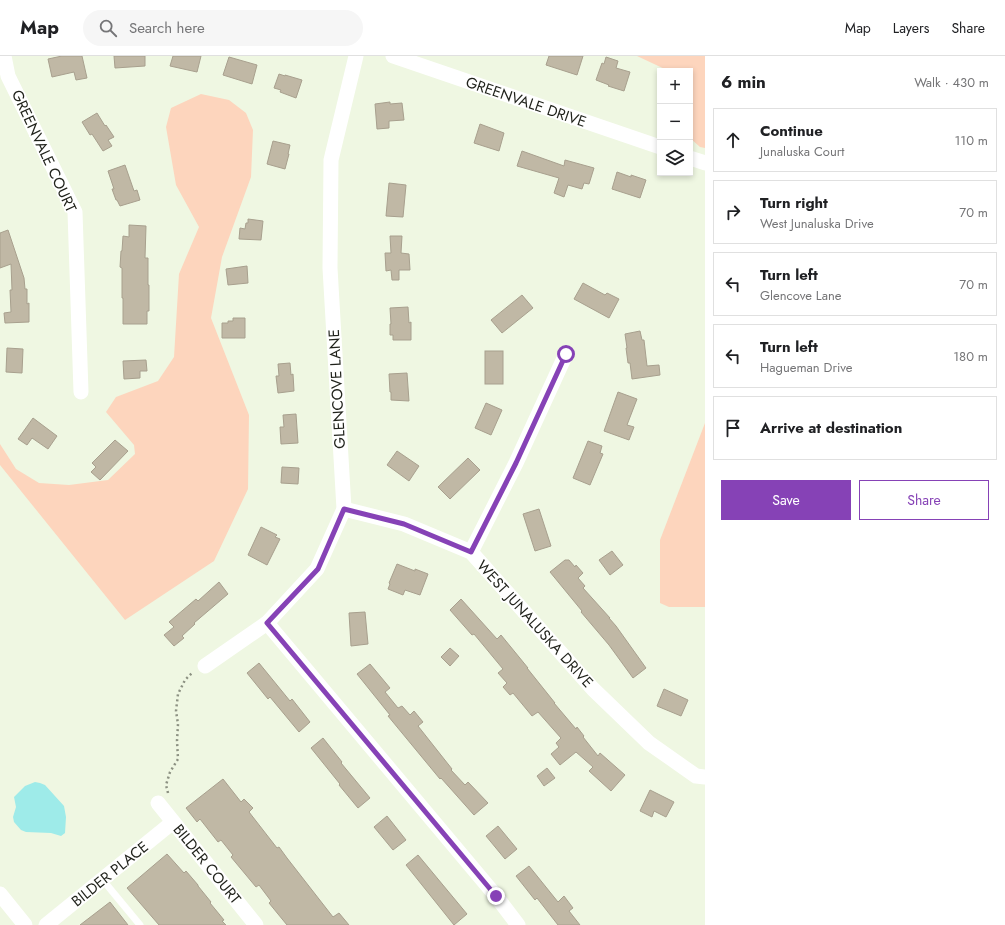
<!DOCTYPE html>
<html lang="en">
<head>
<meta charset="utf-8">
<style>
	:root { --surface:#fff; --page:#f6f6f6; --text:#202124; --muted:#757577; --line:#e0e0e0; --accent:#8642b6 }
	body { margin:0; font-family:Jost,sans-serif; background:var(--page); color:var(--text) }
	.controls { position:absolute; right:12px; top:12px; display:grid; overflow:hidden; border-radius:0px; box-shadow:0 2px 6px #0003 }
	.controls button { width:36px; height:36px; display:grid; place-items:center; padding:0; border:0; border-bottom:1px solid var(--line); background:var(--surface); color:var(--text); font:20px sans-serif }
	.stop { position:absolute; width:12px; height:12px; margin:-9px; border:3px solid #8642b6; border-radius:50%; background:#fff }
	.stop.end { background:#8642b6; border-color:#fff; box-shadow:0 1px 4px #0008 }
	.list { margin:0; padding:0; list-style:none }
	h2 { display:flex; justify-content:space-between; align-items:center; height:52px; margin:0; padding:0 16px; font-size:17px }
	h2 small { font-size:13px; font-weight:400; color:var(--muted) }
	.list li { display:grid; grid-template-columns:26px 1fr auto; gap:12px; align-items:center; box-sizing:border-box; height:64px; margin:0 8px 8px; padding:0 8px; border:1px solid var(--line); border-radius:0px }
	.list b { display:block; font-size:15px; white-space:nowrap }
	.list p { margin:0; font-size:13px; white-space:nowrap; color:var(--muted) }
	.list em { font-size:13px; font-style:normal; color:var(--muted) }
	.actions { display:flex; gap:8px; padding:12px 16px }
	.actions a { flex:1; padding:9px 0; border:1px solid var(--accent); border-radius:0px; text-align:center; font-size:14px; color:var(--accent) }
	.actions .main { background:var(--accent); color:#fff }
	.icon { flex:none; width:22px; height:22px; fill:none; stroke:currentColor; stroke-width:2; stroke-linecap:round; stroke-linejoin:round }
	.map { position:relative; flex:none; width:705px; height:869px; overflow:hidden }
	header { display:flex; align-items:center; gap:24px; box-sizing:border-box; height:56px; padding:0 20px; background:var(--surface); border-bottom:1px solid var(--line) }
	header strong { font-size:19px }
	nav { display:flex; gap:22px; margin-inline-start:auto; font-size:14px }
	.search { width:280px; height:36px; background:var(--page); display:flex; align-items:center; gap:10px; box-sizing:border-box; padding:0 14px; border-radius:22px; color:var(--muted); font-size:15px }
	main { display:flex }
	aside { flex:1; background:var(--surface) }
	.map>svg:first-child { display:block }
	.green { fill:#fdd5bd }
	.water { fill:#9eebe9 }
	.building { fill:#c0b8a5; stroke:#a8a08e }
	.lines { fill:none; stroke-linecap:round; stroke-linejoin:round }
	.path { stroke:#8c9182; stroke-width:2.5; stroke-dasharray:2 3; stroke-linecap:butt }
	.service { stroke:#fff; stroke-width:7 }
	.minor { stroke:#fff; stroke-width:15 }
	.route { stroke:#8642b6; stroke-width:5 }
	.labels { text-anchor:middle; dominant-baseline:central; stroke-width:3.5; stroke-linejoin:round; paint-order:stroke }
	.street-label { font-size:15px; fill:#1f211a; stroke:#fff }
</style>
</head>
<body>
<header>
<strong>Map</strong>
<div class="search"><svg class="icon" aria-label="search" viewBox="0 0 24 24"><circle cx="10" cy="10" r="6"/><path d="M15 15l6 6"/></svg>Search here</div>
<nav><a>Map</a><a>Layers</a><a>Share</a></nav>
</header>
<main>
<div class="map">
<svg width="705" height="869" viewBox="0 0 705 869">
	<rect width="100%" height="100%" fill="#eff7e2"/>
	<g class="green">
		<polygon points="637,0 705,0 705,92 700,91 690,82 690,15 669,15"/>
		<polygon points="201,38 229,44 246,57 253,74 251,121 222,201 211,262 249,359 248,433 214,505 125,564 0,409 0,388 16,413 39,427 69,429 108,424 135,398 134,389 106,356 116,341 158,325 174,301 179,218 199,171 176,129 166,71 171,52"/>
		<polygon points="705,367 705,551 669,551 660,547 660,484"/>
	</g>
	<polygon class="water" points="35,726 40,727 45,729 64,750 66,761 65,777 61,780 51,777 26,776 21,774 14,766 13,761 16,751 14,741 25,730"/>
	<g class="building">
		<polygon points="62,0 82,0 87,22 76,24 74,16 52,21 48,3"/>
		<polygon points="114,0 145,0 145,10 115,12"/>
		<polygon points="173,0 201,0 197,16 170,10"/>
		<polygon points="549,0 583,0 577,19 546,9"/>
		<polygon points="229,1 257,9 252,28 223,19"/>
		<polygon points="606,1 618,5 616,12 630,16 624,35 608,30 609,29 596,24 602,7 604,8"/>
		<polygon points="279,18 285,20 285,19 302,24 296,42 280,36 281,34 274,32"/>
		<polygon points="390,46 390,48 402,47 404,64 389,65 389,72 377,73 375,48"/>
		<polygon points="97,57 105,70 106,69 114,81 108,84 112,90 103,95 92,78 90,79 82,66"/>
		<polygon points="480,68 504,77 499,95 474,87"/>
		<polygon points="273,85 290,89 288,98 289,98 285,113 267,108"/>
		<polygon points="522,95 564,110 565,104 594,112 589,128 584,127 582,133 568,129 564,141 554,137 559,122 517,110"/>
		<polygon points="125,109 134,135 137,134 140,144 120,150 117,144 116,144 112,133 114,133 108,115"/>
		<polygon points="617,116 631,121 631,119 646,124 640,142 612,133"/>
		<polygon points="389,127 406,129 403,161 386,160"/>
		<polygon points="248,163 263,165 261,184 239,183 240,172 245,173 246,167 248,167"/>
		<polygon points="129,169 146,170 145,202 148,202 148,229 149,229 149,255 147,255 147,268 123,268 123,242 122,242 122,212 120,211 121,195 122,195 123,180 129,181"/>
		<polygon points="8,174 24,222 25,233 27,233 27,248 29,247 29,266 5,267 4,257 11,256 10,234 12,234 11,208 0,212 0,177"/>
		<polygon points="390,180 402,180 401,197 409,198 410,214 399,214 399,224 392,224 391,214 386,215 385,197 391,197"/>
		<polygon points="247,210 248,227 228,229 226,213"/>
		<polygon points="583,227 605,239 607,237 619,243 609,262 574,243"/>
		<polygon points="522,239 533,252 502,277 491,264"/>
		<polygon points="408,251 409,267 411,266 411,284 393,284 393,279 390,279 390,268 391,268 390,252"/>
		<polygon points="233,262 245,262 245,282 222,282 222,267 228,267 228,265 233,265"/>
		<polygon points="640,275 642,284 644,284 647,310 659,309 660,319 632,323 630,307 628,307 626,292 627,292 625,278"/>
		<polygon points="7,292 23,293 22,317 6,316"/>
		<rect x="485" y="295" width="18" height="33"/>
		<polygon points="146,304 147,315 140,315 140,322 124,323 123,305"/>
		<polygon points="290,307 291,319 293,318 294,335 278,337 276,320 279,320 278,308"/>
		<polygon points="407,317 409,345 391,344 391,336 390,336 389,318"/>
		<polygon points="618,336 637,343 627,369 634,371 629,384 604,375"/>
		<polygon points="486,347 502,354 491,379 475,372"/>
		<polygon points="296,358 298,387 281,388 280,371 284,371 283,359"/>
		<polygon points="33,362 57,380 48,393 32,382 27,389 18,383"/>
		<polygon points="115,384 128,395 100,424 91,416 96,411 92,407"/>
		<polygon points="588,385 602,390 600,397 603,398 590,429 573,422"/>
		<polygon points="397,395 419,410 409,425 387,409"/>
		<polygon points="468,402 480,414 450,443 438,431"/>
		<polygon points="282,411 299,412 298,428 281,427"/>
		<polygon points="539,453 551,490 535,495 523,458"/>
		<polygon points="261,471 277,479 275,481 280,483 267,509 248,499"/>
		<polygon points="612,495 623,509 610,519 599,504"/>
		<polygon points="565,504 569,504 575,511 576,509 583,517 578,522 585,530 583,532 610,562 609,562 616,570 646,612 633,622 609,589 581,556 582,555 550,516"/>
		<polygon points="397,508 415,515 415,513 428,518 420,539 405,534 403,539 388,533 390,528 389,527"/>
		<polygon points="219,526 228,538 194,567 195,568 182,580 184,582 174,590 164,579 174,571 169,566 196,543 198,545"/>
		<polygon points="461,543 497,583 501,579 528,612 527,612 555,647 554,647 576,673 577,671 584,680 583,681 598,700 600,697 625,719 611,735 589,715 593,711 576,696 560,709 551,698 559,691 556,687 561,682 538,656 532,660 513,637 510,639 503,631 507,627 498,617 503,613 474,578 472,579 450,554"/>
		<polygon points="365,556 368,588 351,590 349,557"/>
		<polygon points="450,592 459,600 450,610 441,601"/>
		<polygon points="259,607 290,645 292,643 310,666 299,676 270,641 268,643 247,617"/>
		<polygon points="370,608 390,632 385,636 398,652 402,650 410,659 414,655 423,666 418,670 452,713 451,714 465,729 468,726 488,747 474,759 441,722 440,723 388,660 390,659 357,618"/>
		<polygon points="664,633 688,644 681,660 657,650"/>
		<polygon points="323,682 342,706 341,707 370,742 358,752 339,729 340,728 311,692"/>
		<polygon points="547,712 555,722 544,730 537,720"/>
		<polygon points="223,723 241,746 244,743 253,752 249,756 277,792 279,791 287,802 333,861 339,857 349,869 287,869 269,847 271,845 259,829 256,831 231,801 233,799 221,784 218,786 200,763 197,766 186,752"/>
		<polygon points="650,734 674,746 666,761 654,755 652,761 640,755"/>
		<polygon points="387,760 406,784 393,794 374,771"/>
		<polygon points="498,770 517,793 505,803 486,780"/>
		<polygon points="167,798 184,817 186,815 198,829 198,830 211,846 210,847 224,864 222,865 226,869 159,869 127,832"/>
		<polygon points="418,799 467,858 454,869 406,809"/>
		<polygon points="529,810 558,846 564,840 573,852 569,855 580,869 558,869 537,842 535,844 516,820"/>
		<polygon points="110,846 128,869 80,869"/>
	</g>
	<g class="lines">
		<polyline class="path" points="168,737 166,729 170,716 178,703 177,685 178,668 176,655 178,638 185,624 193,616"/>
		<polyline class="service" points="102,823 140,869"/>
		<g class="minor">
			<polyline points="4,0 8,20 75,156 81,336"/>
			<polyline points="393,0 660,91"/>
			<polyline points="690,102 705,107"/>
			<polyline points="344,453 404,468 471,496 593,633 649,687 696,720 705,721"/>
			<polyline points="471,496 516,407 566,298"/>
			<polyline points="267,567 496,840 518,869"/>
			<polyline points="205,610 267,567 317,513 344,453 330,212 331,104 356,0"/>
			<polyline points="158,747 256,869"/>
			<polyline points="0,838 25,869"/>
			<polyline points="46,869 173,766"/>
		</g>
	</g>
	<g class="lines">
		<polyline class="route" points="496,840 267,567 318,513 344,453 404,468 471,496 516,407 566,298"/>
	</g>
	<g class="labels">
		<g class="street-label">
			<text transform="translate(526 46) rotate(19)">GREENVALE DRIVE</text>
			<text transform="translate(44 95) rotate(65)">GREENVALE COURT</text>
			<text transform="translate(337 333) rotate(-93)">GLENCOVE LANE</text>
			<text transform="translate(535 568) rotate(48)">WEST JUNALUSKA DRIVE</text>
			<text transform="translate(207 808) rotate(51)">BILDER COURT</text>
			<text transform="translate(110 818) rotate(-39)">BILDER PLACE</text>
		</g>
	</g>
</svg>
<div class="controls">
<button>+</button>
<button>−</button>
<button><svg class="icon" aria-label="layers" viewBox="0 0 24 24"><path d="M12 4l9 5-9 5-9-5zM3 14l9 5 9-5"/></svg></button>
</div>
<div class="stop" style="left:566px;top:298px"></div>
<div class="stop end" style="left:496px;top:840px"></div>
</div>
<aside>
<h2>6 min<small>Walk · 430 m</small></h2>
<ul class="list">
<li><svg class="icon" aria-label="ahead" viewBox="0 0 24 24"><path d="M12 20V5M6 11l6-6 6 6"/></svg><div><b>Continue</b><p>Junaluska Court</p></div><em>110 m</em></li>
<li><svg class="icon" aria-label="right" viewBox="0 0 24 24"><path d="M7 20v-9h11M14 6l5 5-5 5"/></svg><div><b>Turn right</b><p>West Junaluska Drive</p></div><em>70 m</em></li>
<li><svg class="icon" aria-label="left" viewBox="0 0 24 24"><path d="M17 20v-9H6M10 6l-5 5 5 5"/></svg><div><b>Turn left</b><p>Glencove Lane</p></div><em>70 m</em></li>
<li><svg class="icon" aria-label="left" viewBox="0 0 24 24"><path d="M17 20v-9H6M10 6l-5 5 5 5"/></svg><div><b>Turn left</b><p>Hagueman Drive</p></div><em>180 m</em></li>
<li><svg class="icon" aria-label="arrive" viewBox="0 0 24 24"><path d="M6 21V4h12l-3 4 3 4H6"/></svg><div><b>Arrive at destination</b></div></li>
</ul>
<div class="actions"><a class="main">Save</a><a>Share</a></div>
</aside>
</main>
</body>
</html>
